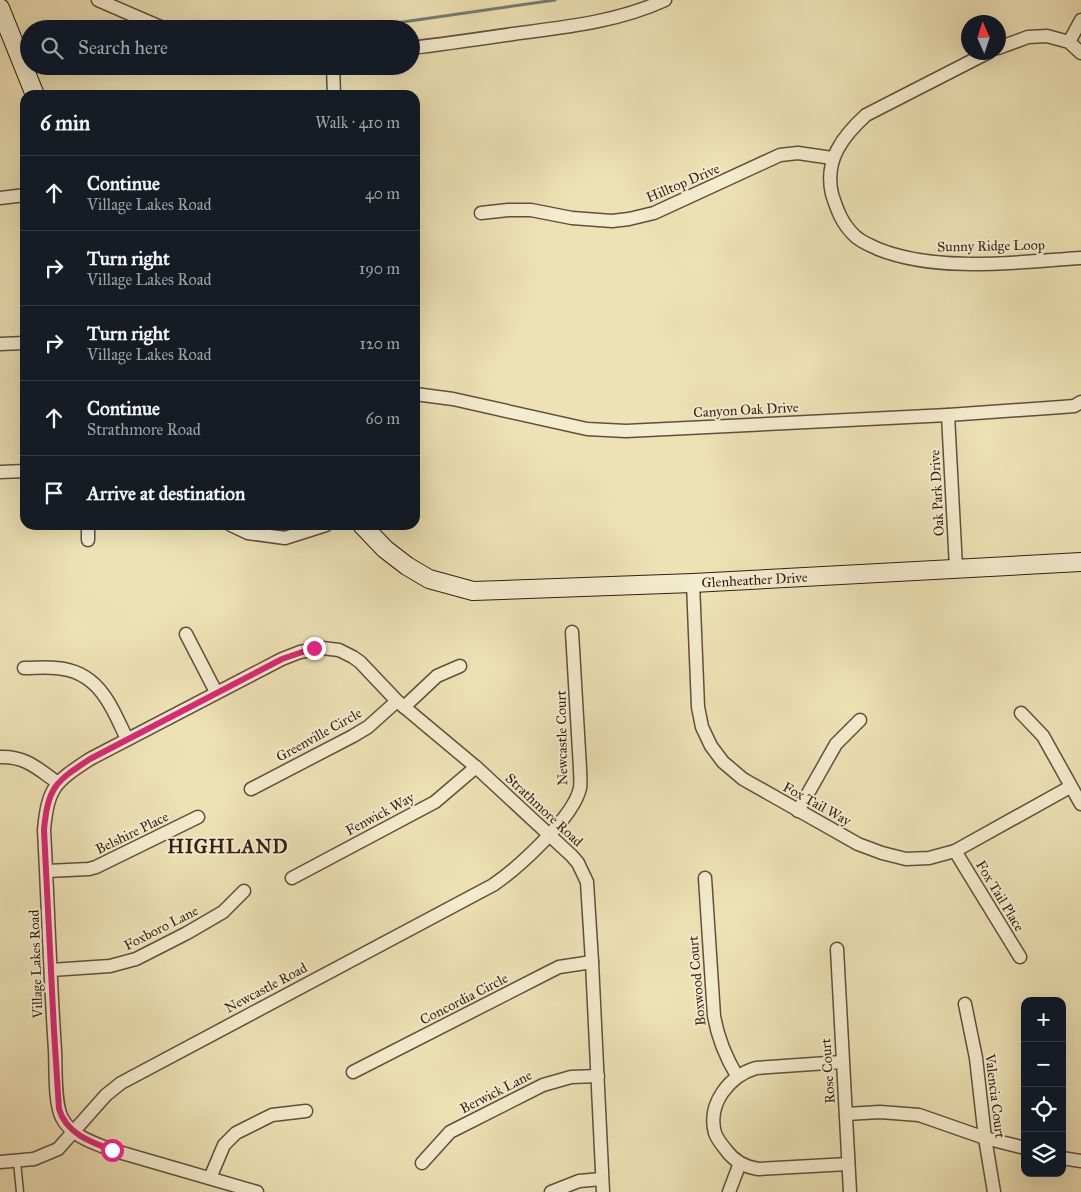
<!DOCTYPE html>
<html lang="en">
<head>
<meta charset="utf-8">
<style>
	:root { --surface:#171b24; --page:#20242c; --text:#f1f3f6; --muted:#9ea1a6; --line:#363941 }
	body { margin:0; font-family:"IM FELL Great Primer",serif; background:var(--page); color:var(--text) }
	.controls { position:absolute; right:15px; bottom:15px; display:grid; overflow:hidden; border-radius:10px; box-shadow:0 5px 20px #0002 }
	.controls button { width:45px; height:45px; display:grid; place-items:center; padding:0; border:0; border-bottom:1px solid var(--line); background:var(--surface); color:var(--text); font:25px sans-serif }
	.compass { position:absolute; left:961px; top:15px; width:45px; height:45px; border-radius:50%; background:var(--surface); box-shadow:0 5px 20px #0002; rotate:357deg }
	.stop { position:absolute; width:15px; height:15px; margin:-11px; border:4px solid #db2777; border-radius:50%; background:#fff }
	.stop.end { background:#db2777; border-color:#fff; box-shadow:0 1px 5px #0008 }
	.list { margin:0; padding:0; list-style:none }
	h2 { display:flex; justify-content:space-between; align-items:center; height:65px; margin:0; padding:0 20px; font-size:21px }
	h2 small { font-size:16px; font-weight:400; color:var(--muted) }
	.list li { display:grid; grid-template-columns:32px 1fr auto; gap:15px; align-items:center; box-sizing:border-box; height:75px; padding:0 20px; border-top:1px solid var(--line) }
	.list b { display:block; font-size:19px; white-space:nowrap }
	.list p { margin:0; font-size:16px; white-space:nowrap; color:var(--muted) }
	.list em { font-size:16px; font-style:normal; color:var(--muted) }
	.icon { flex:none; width:28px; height:28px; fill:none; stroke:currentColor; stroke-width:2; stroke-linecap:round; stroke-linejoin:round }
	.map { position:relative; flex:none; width:1081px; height:1192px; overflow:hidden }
	.search { position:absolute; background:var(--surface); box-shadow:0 5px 20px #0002; left:20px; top:20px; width:400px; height:55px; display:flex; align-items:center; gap:12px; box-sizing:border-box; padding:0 18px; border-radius:28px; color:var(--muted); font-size:19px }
	.panel { position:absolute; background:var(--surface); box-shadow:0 5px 20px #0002; left:20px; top:90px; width:400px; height:440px; border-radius:15px }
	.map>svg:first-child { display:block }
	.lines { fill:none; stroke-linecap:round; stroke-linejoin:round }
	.stream { stroke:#727d76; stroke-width:3 }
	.lane-casing { stroke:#614f3d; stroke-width:9 }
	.street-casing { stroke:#614f3d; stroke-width:15 }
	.secondary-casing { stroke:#321e15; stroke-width:20 }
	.lane { stroke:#f4eccf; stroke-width:6 }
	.street { stroke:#f4eccf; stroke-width:12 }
	.secondary { stroke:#f4eccf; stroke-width:18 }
	.route { stroke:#db2777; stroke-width:6 }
	.labels { text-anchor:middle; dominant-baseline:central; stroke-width:4; stroke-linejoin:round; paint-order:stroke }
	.street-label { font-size:14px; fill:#321e15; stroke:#f4eccf }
	.district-label { font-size:19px; font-weight:bold; letter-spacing:1px; fill:#321e15; stroke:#f4eccf }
</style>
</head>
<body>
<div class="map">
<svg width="1081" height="1192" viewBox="0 0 1081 1192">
	<rect width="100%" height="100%" fill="#eee2b5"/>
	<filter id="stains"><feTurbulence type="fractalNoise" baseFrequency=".004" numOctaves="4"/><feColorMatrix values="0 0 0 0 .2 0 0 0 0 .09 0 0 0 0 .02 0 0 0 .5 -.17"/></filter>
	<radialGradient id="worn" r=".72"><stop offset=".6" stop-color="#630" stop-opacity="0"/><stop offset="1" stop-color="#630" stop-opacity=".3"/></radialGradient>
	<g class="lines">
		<polyline class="stream" points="296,27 389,24 555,0"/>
		<defs>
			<polyline id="lane" points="17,1162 20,1192"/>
			<g id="street">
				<polyline points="98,0 165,29"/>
				<polyline points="1069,42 1081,20"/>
				<path d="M411,48C445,44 479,39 513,34C566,27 617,22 665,0"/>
				<polyline points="998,48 1028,37 1047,36 1069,42 1081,53"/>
				<path d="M989,52L866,115C843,136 824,160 832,194C837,210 842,224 855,236C861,242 870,245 878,249C938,273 1018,262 1081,258"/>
				<polyline points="333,66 334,95"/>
				<polyline points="0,198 25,195"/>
				<polyline points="481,213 508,210 531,210 572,218 612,221 629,219 654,213 780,155 798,153 832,158"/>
				<polyline points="0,344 25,343"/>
				<polyline points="415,394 453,399 587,429 626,431 948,415 1062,407 1074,406 1081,402"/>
				<polyline points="948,415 956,568"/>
				<polyline points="0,472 25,471"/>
				<polyline points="88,525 88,540"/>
				<polyline points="231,525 248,533 285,538 326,525"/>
				<polyline points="693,583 698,707 702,727 711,746 723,762 743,779 858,844 882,853 906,859 929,858 955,851 1070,787"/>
				<polyline points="186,634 216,692"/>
				<path d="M24,668C35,668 46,667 56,668C99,671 111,706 127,739"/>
				<polyline points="404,707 437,676 460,666"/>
				<polyline points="1021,713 1043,736 1081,804"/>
				<path d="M0,757C26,756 38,769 58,783"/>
				<polyline points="251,789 353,736 368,727 397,701"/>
				<polyline points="798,811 836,744 860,720"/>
				<polyline points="955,851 1020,957"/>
				<polyline points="47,871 89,869 96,867 198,817"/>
				<polyline points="292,878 435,802 476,767"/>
				<path d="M705,878L714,1016C718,1039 725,1056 737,1076"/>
				<polyline points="837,949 850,1192"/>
				<polyline points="51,970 110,966 136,959 187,933 223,912 244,891"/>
				<polyline points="965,1004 976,1058 985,1138 994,1192"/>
				<path d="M842,1062L756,1068C729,1076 707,1104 715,1133C717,1139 722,1145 726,1150C734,1161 745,1167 758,1169L848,1164"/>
				<polyline points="353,1072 549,972 559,967 592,962"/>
				<polyline points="846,1114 880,1112 919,1115 985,1138 1025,1148"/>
				<polyline points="1062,1158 1081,1161"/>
				<path d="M0,1162L34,1159L58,1149L106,1095L121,1083L493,885C518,868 574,817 580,788C581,782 580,775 580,768L572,632"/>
				<polyline points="422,1163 450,1132 543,1085 571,1077 598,1076"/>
				<polyline points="210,1178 224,1145 236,1133 272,1115 306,1111"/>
				<path d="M257,1192L112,1150C94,1143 71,1136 62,1118C54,1103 56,1067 55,1050C50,977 48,903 44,830C48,787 55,782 90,759L282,659L300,652L322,648L339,650L353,657L360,662L397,701L476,767L572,856L578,863L587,882L592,962L603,1192"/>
				<polyline points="551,1192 579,1181 602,1179"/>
				<polyline points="729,1192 740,1163"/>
			</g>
			<g id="secondary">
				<polyline points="0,8 35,95"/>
				<path id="s1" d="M362,525L385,549L407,566L429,579L473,591L693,583L1081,562"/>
			</g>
		</defs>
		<use href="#lane" class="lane-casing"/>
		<use href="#street" class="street-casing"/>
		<use href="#secondary" class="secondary-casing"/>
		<use href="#lane" class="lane"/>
		<use href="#street" class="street"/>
		<use href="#secondary" class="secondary"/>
	</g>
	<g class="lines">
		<path class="route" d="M112,1150C90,1142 66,1133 59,1109L54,1031L44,830C48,787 55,782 90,759L282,659L314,648"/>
	</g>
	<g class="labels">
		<g class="street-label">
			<text transform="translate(683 183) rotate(-23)">Hilltop Drive</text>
			<text transform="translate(991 246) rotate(-1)">Sunny Ridge Loop</text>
			<text transform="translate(746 410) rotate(-3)">Canyon Oak Drive</text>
			<text transform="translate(937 493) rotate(-93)">Oak Park Drive</text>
			<text stroke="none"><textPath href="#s1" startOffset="414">Glenheather Drive</textPath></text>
			<text transform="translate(319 735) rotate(-29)">Greenville Circle</text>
			<text transform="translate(562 738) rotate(-91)">Newcastle Court</text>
			<text transform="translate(817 804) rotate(29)">Fox Tail Way</text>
			<text transform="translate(544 810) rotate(43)">Strathmore Road</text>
			<text transform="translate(380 814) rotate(-28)">Fenwick Way</text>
			<text transform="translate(132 833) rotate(-26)">Belshire Place</text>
			<text transform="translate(1000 896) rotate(59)">Fox Tail Place</text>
			<text transform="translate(161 928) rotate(-27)">Foxboro Lane</text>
			<text transform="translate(36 964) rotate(-92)">Village Lakes Road</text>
			<text transform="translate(697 981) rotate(-95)">Boxwood Court</text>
			<text transform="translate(266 988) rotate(-28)">Newcastle Road</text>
			<text transform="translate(464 999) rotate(-27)">Concordia Circle</text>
			<text transform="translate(828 1071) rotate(-94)">Rose Court</text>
			<text transform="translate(496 1092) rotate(-27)">Berwick Lane</text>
			<text transform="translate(995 1096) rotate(83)">Valencia Court</text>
		</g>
		<g class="district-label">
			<text x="228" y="846">HIGHLAND</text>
		</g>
	</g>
	<rect width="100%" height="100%" filter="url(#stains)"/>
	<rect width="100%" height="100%" fill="url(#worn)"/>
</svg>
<div class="controls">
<button>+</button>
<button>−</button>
<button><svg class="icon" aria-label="locate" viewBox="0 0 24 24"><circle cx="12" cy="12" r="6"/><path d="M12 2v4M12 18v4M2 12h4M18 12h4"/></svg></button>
<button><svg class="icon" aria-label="layers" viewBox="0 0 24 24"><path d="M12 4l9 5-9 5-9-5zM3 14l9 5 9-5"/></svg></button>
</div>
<svg class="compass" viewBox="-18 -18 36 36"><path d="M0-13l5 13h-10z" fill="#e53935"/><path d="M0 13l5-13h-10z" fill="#9ea1a6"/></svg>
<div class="stop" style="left:112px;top:1150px"></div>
<div class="stop end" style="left:314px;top:648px"></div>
<div class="search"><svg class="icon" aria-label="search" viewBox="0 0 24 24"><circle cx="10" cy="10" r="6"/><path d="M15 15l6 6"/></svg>Search here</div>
<section class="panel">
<h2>6 min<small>Walk · 410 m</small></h2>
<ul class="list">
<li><svg class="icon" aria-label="ahead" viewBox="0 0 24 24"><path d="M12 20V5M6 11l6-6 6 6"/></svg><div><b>Continue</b><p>Village Lakes Road</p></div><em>40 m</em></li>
<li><svg class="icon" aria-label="right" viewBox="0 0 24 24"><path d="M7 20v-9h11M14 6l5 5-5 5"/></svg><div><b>Turn right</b><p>Village Lakes Road</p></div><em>190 m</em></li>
<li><svg class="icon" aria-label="right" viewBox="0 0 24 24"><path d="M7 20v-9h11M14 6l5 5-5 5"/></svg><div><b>Turn right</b><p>Village Lakes Road</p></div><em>120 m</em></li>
<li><svg class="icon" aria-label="ahead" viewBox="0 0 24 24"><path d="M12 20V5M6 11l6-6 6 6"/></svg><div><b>Continue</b><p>Strathmore Road</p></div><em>60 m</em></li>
<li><svg class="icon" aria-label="arrive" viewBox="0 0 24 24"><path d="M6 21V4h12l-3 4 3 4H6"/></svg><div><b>Arrive at destination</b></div></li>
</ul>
</section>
</div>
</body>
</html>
